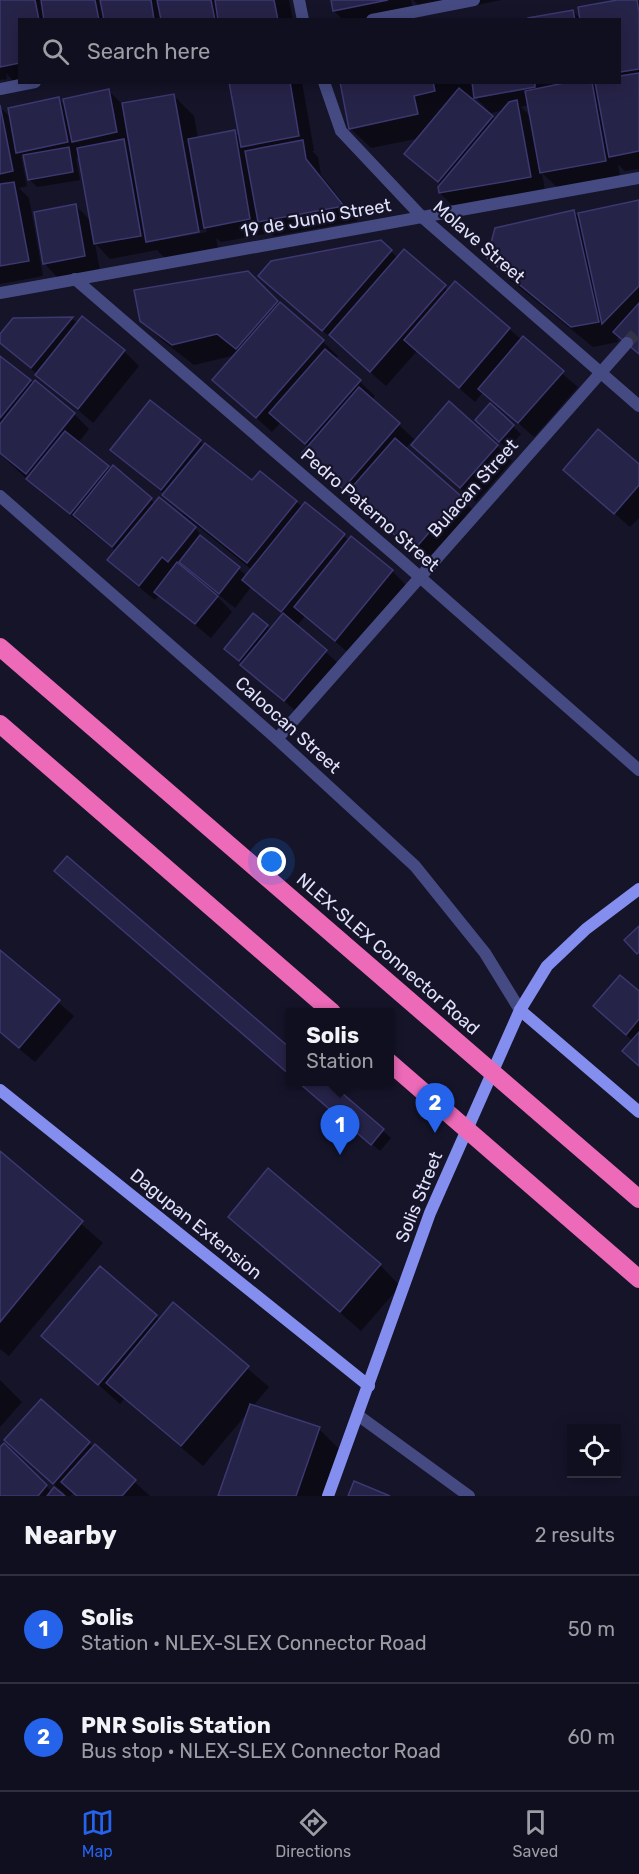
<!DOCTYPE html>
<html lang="en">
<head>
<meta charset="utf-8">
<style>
	:root { --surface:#100f1f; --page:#191828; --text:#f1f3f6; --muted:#9c9ca4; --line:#302f3d; --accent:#2563eb }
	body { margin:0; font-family:Rubik,sans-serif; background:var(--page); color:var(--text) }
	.controls { position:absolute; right:18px; bottom:18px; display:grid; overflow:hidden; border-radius:0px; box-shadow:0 3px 15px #0003 }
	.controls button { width:54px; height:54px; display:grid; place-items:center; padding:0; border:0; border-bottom:2px solid var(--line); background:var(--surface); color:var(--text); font:30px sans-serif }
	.you { position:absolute; left:272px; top:862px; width:21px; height:21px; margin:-15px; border:4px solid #fff; border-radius:50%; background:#1a73e8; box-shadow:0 0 0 9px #1a73e833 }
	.badge { display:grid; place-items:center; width:39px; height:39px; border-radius:50%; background:var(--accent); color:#fff; font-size:20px; font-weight:700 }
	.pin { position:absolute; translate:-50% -50px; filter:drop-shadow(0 2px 3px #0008) }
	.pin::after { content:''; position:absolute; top:32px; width:21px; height:18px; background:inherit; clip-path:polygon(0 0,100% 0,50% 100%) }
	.popup { position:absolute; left:286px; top:1008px; width:108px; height:78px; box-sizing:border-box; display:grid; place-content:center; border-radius:0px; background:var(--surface); filter:drop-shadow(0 2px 4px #0005); font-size:20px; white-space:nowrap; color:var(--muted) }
	.popup b { font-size:22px; color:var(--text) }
	.popup::after { content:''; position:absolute; left:50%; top:100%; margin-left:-12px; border:12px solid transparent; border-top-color:var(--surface) }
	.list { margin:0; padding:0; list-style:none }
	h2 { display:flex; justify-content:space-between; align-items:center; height:78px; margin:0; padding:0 24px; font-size:26px }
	h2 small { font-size:20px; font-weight:400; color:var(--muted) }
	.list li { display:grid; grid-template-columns:39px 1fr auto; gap:18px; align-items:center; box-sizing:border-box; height:108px; padding:0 24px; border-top:2px solid var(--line) }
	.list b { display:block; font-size:22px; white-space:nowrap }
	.list p { margin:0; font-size:20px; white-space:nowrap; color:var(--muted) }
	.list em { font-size:20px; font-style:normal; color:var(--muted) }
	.icon { flex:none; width:33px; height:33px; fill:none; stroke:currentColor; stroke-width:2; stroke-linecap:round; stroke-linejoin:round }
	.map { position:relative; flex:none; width:639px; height:1496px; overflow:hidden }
	.search { position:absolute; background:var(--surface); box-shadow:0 3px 15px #0003; left:18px; right:18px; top:18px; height:66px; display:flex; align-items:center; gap:15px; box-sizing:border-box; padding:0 21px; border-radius:0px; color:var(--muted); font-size:22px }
	.sheet { height:294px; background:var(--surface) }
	nav { display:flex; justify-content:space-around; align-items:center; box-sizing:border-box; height:84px; border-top:2px solid var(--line); background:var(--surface); font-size:16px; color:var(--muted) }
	nav a { display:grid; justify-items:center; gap:3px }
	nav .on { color:var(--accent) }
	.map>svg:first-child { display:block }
	.shadow { fill:#0007; fill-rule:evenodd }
	.building { fill:#262348; stroke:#3c3871; stroke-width:1.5 }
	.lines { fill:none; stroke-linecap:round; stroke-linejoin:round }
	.street-tunnel { stroke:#333348; stroke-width:12; stroke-dasharray:12 6; stroke-linecap:butt }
	.street { stroke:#454a82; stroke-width:12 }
	.secondary { stroke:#838eef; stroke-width:12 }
	.highway { stroke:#ec6ab8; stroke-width:18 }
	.highway-bridge { stroke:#ec6ab8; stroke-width:18 }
	.labels { text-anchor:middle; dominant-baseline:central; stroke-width:4.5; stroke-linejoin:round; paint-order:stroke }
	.street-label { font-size:18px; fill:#e0e1fb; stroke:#151429 }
</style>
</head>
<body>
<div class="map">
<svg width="639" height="1496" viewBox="0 0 639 1496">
	<rect width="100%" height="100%" fill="#151429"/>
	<g class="shadow">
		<polygon points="0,0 289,0 293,20 20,20 20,81 14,82 6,73 7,79 0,80"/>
		<polygon points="332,0 411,0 414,13 380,20 343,20 334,11"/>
		<polygon points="413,0 501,0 428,15"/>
		<path d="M625,0L639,2V169L625,171L618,164L620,176L557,187L542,173L545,191L455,208L440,193L441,185L406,154L420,138L371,148L350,128L341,82H620V20ZM475,97L491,113L504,110L496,120L470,98ZM529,105L531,117L521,107Z"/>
		<polygon points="573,11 581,20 530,20"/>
		<path d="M230,82H302L314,151H312L318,157L321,175L358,221L274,236L263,225L265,234L221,242L216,238L219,253L169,262L157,250L110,259L95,243L100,271L59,279L44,263L76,206L91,221L80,158H76L80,180L37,187L29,179L26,160L21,156L27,186L19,188L29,198L43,276L0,284V107L11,118L58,99L66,107L108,90L123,105L174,96L194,116L198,139L234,132L241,138ZM206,229L207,232L162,240V237Z"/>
		<polygon points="639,201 639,354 617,337 618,342 593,347 509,279 489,258 573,211 581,219"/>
		<polygon points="380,242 398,258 509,329 578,387 534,437 483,392 475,402 417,351 386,386 260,276"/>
		<polygon points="248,272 338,356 335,359 375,396 372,400 414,439 405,449 475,512 429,565 319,468 309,448 281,422 272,432 214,380 236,355 194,365 163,341 141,320"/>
		<polygon points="14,319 72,319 124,351 139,366 93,423 0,342 0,337"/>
		<path d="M0,358L74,414L89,429L78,443L155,503L195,528L209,544L247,576L252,570L185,516L165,495L112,449L150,402L252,483L296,502L392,571L407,586L351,655L305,616L297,626L341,666L300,715L226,649L253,615L271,630L283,615L251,587L235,608L214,591L213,592L232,612L211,638L159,595L155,600L124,575L109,560L116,551L43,494L0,454ZM189,570L199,580L198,581L187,572Z"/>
		<polygon points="490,405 521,434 508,449 484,428"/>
		<polygon points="497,446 512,461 476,502 428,460"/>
		<polygon points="639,466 639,518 630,527 565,470"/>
		<polygon points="0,952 74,1016 35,1062 0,1033"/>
		<polygon points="639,993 639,1066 633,1041 610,1021"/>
		<polygon points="299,1082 327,1082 391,1138 380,1151"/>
		<polygon points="0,1153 103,1243 9,1356 0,1349"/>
		<polygon points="230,1216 380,1265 400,1286 361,1331"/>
		<polygon points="173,1304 269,1387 253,1406 319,1429 339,1449 323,1496 219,1496 249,1411 203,1466 124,1399 120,1404 43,1335 156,1316 160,1320"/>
		<polygon points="0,1380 22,1402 0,1427"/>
		<polygon points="41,1401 94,1448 95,1446 150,1496 78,1496 74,1492 71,1496 0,1496 0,1449 4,1445 52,1492 62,1495 64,1493 21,1455"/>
	</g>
	<g class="building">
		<polygon points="0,0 35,0 39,20 20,20 20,63 0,67"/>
		<polygon points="41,0 95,0 99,20 44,20"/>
		<polygon points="100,0 151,0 154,20 104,20"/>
		<polygon points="157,0 211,0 215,20 161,20"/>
		<polygon points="215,0 274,0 278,20 218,20"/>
		<polygon points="331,0 388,0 333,11"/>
		<polygon points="617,0 637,0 639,13 639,69 620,72 620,20 580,20 578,7"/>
		<polygon points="573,10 575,20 528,20 528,18"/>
		<polygon points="639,73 639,151 609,157 595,82 620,82 620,76"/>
		<polygon points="229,82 290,82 299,136 241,147"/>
		<polygon points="340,82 433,82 435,91 414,96 418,114 349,129"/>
		<polygon points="472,82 535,82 535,87 474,98"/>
		<polygon points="569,82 592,82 606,161 540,173 525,91"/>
		<polygon points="459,88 493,116 438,182 404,154"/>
		<polygon points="109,89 117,132 72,142 63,99"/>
		<polygon points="174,94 199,232 146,242 122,103"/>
		<polygon points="59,97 68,142 16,153 8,108"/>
		<polygon points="517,100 531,177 439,193 438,187 509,102"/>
		<polygon points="0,105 13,171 0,174"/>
		<polygon points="235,130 250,219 204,228 188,139"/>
		<polygon points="124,139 141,236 94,244 77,148"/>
		<polygon points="303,140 306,159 344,206 258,222 245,151"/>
		<polygon points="69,147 73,172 28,180 23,155"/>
		<polygon points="14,182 29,261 0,266 0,184"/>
		<polygon points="639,200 639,286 602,324 578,213"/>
		<polygon points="76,204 85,256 43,264 34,212"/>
		<polygon points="574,210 599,322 571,327 487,258 495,228"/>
		<polygon points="381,240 392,250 322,331 258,276 271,261"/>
		<polygon points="404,249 446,285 370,372 329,335"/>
		<polygon points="248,271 278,301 236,349 217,334 172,345 140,321 134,290"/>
		<polygon points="455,281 510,328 459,388 404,340"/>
		<polygon points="280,302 324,340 256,418 212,380"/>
		<polygon points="639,303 639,354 613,332"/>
		<polygon points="82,316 125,350 78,409 35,375"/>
		<polygon points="73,317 31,368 0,343 0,334 13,318"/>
		<polygon points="523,336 564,371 518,423 478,389"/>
		<polygon points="325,349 361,380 305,444 269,413"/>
		<polygon points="0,356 31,380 0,418"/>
		<polygon points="35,380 75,413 26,474 0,453 0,424"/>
		<polygon points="359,387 400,423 343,489 302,453"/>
		<polygon points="150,400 201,440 161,490 110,450"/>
		<polygon points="449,401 498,445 460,488 411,445"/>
		<polygon points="490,403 514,425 499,442 475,420"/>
		<polygon points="598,429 639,464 639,485 614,514 563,470"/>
		<polygon points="65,431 109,466 70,514 26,479"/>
		<polygon points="395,438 461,496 413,551 347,493"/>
		<polygon points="205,443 252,480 260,471 297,501 247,563 162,495"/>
		<polygon points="113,465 152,498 112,547 73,515"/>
		<polygon points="159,497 196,527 168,562 162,557 139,586 107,560"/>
		<polygon points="305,502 345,534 281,612 242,580"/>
		<polygon points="200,535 240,567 219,594 179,562"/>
		<polygon points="351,536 393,570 335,641 294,607"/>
		<polygon points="177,562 218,596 195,624 154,592"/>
		<polygon points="253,613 268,625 239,661 224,649"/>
		<polygon points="283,613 327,650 284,701 240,665"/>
		<polygon points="67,856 290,1048 290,1075 54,871"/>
		<polygon points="639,926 639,952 637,954 624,940"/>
		<polygon points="0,950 60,1000 19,1048 0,1032"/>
		<polygon points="620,975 639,991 639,1019 626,1035 593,1006"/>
		<polygon points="639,1032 639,1066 622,1051"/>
		<polygon points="298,1082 329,1082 384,1129 371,1145"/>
		<polygon points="0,1151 83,1221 0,1322"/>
		<polygon points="268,1168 381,1264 340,1312 228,1217"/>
		<polygon points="100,1266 157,1315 98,1385 41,1336"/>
		<polygon points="173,1302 249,1366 181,1446 106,1383"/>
		<polygon points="41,1399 90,1442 53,1484 4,1440"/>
		<polygon points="250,1404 320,1427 296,1496 218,1496"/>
		<polygon points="4,1443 47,1485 38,1496 0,1496 0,1447"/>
		<polygon points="95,1444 136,1480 122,1496 77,1496 61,1482"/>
		<polygon points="354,1481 390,1496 348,1496"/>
		<polygon points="54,1487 65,1496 47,1496"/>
	</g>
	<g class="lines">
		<polyline class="street-tunnel" points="627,343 639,330"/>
		<g class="street">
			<polyline points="299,0 303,20"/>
			<polyline points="372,20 474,0"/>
			<polyline points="324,82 341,131 422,217 639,406"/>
			<polyline points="0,89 35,82"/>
			<polyline points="75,279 396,556 639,770"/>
			<polyline points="0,293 639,178"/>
			<polyline points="0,496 277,739 415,866 485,953 520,1010"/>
			<polyline points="277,739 627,343"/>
			<polyline points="359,1416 469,1496"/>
		</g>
		<g class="secondary">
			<polyline points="520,1010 639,1112"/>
			<polyline points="0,1090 369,1386"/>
			<polyline points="328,1496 430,1213 520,1010 547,966 586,929 639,889"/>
		</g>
		<polyline class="highway" points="0,724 332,1012"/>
		<g class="highway-bridge">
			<polyline points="0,647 639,1199"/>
			<polyline points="389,1062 639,1279"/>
		</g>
	</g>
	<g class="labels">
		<g class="street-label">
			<text transform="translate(316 218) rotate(-10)">19 de Junio Street</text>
			<text transform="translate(479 242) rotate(41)">Molave Street</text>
			<text transform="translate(473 488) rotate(-48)">Bulacan Street</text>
			<text transform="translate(370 510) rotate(41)">Pedro Paterno Street</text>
			<text transform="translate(288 725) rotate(42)">Caloocan Street</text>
			<text transform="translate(388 954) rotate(41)">NLEX-SLEX Connector Road</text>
			<text transform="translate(419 1197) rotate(-68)">Solis Street</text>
			<text transform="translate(196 1224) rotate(39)">Dagupan Extension</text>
		</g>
	</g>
</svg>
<div class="controls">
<button><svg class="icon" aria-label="locate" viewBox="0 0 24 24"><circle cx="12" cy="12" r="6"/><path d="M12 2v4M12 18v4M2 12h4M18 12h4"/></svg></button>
</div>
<div class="you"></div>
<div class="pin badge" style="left:340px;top:1155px">1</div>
<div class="popup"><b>Solis</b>Station</div>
<div class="pin badge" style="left:435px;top:1133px">2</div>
<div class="search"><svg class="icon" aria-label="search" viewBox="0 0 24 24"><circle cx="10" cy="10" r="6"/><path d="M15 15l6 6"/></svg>Search here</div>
</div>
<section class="sheet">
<h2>Nearby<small>2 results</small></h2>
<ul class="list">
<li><span class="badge">1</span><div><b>Solis</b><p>Station · NLEX-SLEX Connector Road</p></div><em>50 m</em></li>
<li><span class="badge">2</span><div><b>PNR Solis Station</b><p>Bus stop · NLEX-SLEX Connector Road</p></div><em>60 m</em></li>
</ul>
</section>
<nav>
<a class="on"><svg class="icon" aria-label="map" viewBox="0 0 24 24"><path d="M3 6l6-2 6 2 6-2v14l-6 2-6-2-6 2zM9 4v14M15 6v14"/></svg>Map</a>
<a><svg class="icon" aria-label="directions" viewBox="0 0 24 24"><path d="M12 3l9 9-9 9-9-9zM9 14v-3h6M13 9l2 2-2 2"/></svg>Directions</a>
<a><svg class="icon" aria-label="saved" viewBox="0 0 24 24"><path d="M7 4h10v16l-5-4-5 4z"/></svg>Saved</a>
</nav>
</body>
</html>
